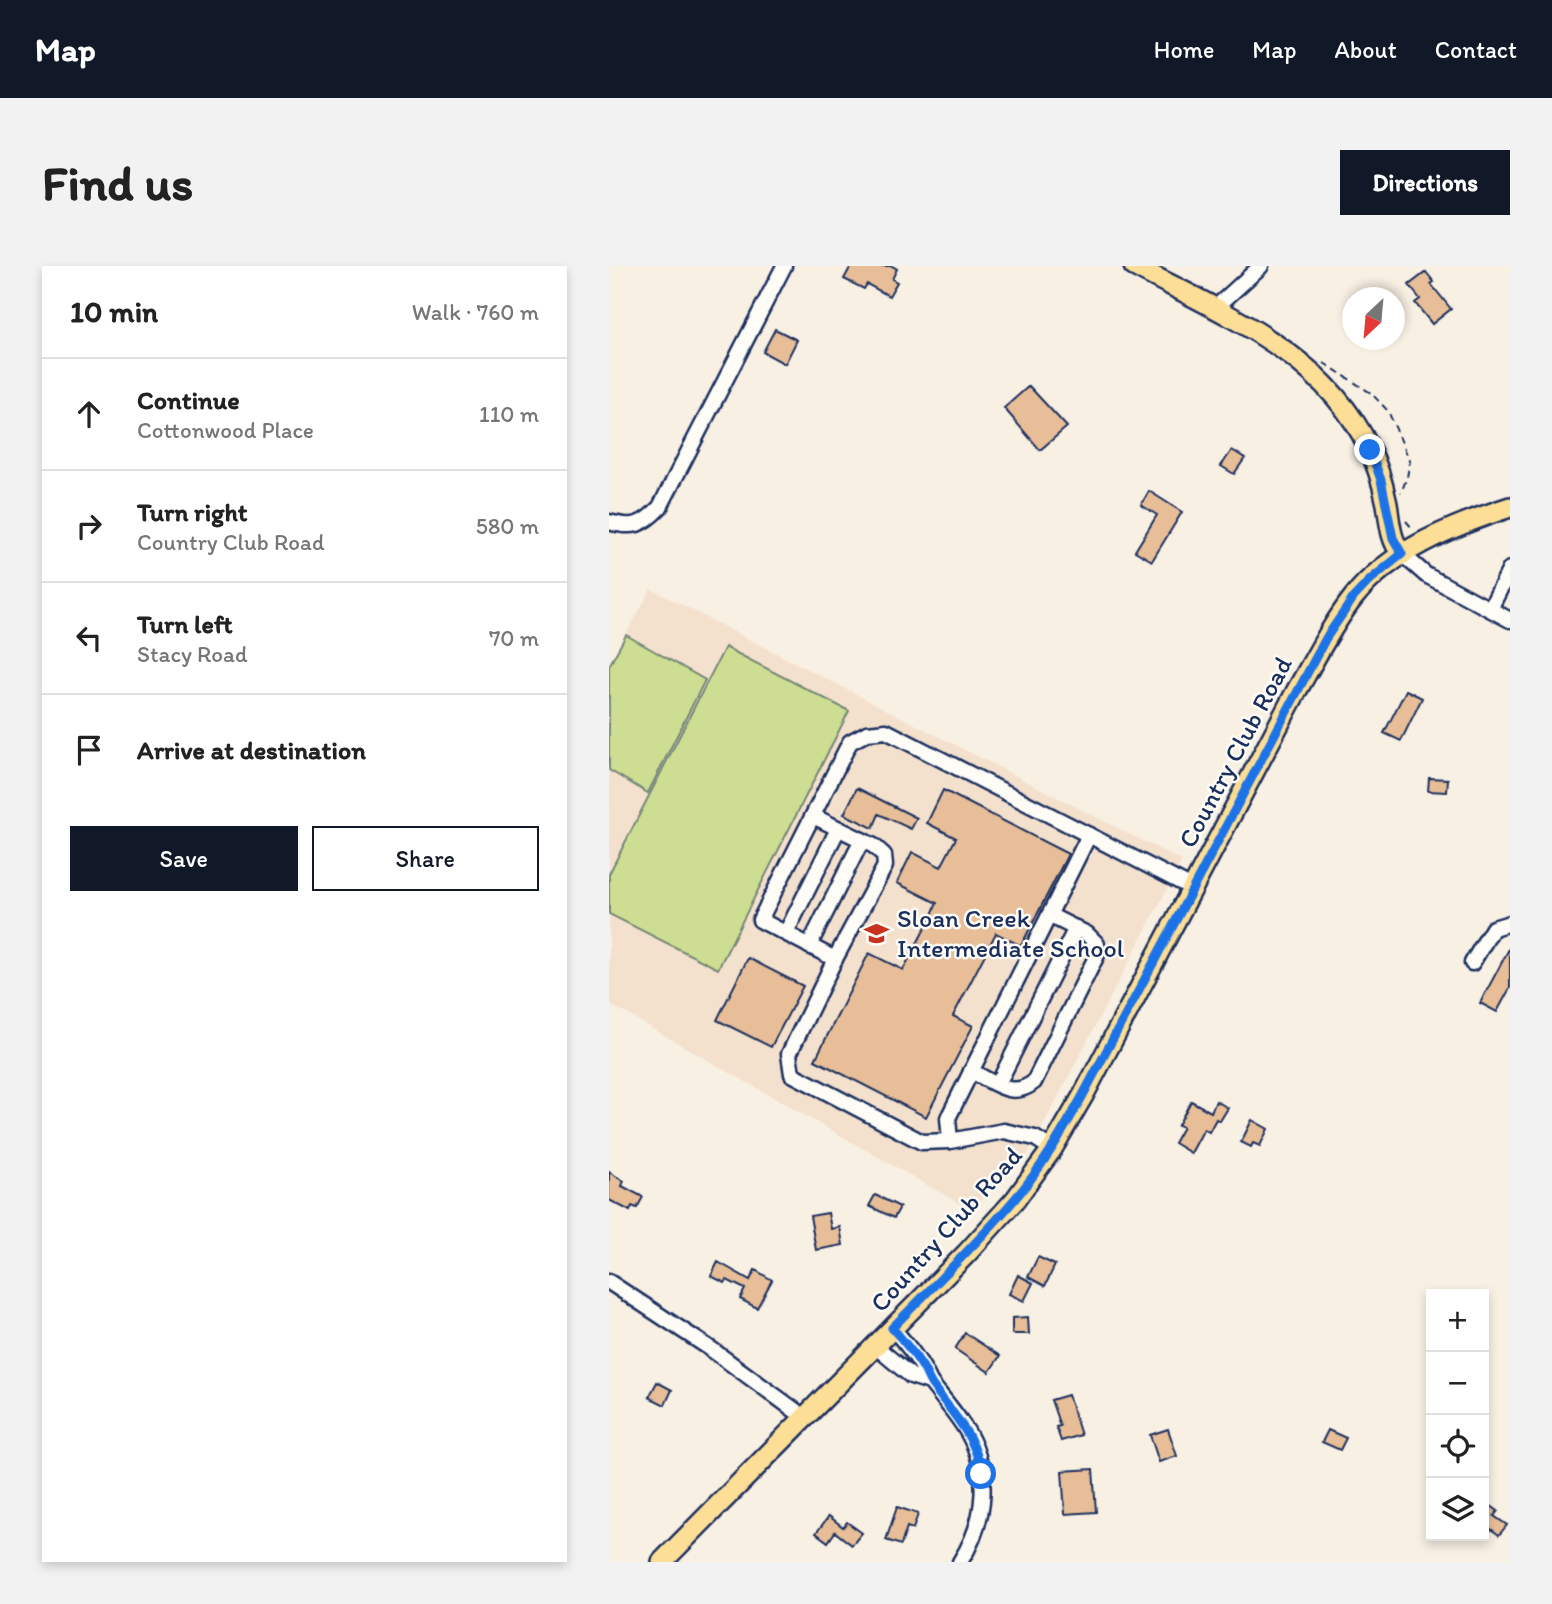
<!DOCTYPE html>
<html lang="en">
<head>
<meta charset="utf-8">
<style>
	:root { --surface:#fff; --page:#f2f2f2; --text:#222; --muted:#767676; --line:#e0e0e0; --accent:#111827 }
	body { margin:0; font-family:Itim,sans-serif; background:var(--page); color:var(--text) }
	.controls { position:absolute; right:21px; bottom:21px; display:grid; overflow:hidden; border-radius:0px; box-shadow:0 4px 10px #0003 }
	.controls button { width:63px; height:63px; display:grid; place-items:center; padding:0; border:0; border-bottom:2px solid var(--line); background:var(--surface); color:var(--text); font:35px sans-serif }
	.compass { position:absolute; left:733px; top:21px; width:63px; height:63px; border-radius:50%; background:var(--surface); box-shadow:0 4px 10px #0003; rotate:206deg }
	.stop { position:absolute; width:21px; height:21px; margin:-16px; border:5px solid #1a73e8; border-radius:50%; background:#fff }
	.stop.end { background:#1a73e8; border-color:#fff; box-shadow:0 2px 7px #0008 }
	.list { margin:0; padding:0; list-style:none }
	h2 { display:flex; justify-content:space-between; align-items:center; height:91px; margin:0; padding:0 28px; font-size:30px }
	h2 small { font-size:23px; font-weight:400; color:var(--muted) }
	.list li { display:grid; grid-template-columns:46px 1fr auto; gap:21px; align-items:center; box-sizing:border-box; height:112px; padding:0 28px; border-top:2px solid var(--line) }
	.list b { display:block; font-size:26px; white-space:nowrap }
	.list p { margin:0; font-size:23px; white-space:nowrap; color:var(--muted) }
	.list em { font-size:23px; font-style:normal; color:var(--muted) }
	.actions { display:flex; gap:14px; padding:21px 28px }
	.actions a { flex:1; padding:16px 0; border:2px solid var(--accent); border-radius:0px; text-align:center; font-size:24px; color:var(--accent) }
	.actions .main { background:var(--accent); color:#fff }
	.icon { flex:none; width:38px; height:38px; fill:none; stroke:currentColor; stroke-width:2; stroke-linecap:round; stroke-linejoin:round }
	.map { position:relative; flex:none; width:901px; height:1296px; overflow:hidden; border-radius:0px }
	header { display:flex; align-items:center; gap:42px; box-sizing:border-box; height:98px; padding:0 35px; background:var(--accent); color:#fff }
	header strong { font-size:33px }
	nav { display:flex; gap:38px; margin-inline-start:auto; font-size:24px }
	.intro { display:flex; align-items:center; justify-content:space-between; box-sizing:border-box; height:168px; padding:0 42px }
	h1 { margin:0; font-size:49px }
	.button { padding:18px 32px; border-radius:0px; background:var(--accent); color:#fff; font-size:24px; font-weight:700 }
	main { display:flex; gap:42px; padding:0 42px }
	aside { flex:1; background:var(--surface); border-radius:0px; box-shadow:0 4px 10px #0003 }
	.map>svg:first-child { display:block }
	.built { fill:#f4e1cd }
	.grass { fill:#cdde92; stroke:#748678; stroke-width:2 }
	.building { fill:#e7be97; stroke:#1b2f5e; stroke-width:2 }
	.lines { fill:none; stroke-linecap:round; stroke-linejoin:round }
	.minor-casing { stroke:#1b2f5e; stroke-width:19 }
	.major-casing { stroke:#1b2f5e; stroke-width:24 }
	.path { stroke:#1b2f5e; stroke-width:2; stroke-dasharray:7 5; stroke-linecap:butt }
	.minor { stroke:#fdfcf7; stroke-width:14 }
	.major { stroke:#fdde96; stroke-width:19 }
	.route { stroke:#1a73e8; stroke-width:9 }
	.labels { text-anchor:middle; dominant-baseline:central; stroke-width:5; stroke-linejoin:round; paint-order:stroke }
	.street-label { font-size:26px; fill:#1b2f5e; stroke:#fdfcf7 }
	.poi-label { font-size:26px; fill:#1b2f5e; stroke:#fdfcf7; text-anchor:start }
</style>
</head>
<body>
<header>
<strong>Map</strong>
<nav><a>Home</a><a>Map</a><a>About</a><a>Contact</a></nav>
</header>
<div class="intro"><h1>Find us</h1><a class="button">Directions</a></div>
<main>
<aside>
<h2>10 min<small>Walk · 760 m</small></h2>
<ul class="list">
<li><svg class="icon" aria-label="ahead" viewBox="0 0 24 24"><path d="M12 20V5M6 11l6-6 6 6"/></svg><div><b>Continue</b><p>Cottonwood Place</p></div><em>110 m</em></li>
<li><svg class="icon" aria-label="right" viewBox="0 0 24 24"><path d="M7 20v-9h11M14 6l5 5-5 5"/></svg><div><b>Turn right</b><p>Country Club Road</p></div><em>580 m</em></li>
<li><svg class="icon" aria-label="left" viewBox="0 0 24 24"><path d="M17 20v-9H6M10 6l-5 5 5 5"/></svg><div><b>Turn left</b><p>Stacy Road</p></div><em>70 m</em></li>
<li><svg class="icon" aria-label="arrive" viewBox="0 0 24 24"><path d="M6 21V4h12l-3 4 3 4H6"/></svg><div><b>Arrive at destination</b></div></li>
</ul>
<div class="actions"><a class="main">Save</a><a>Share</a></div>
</aside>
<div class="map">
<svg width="901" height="1296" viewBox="0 0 901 1296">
	<rect width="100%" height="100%" fill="#f9f0e4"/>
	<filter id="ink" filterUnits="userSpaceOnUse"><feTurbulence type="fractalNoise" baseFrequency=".0143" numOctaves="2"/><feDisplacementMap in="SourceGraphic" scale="14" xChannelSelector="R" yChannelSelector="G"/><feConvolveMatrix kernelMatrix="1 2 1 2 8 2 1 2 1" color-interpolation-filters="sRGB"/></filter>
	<g filter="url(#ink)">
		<polygon class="built" points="42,323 573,595 418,890 362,944 0,738 0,400"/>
		<g class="grass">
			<polygon points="17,369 96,414 39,527 0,504 0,400"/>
			<polygon points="116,381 240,445 109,703 0,648 0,608"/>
		</g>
		<g class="building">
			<polygon points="242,0 283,0 288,3 283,13 288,16 280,30 258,18 255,23 235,13"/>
			<polygon points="817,6 825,16 822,18 842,43 823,58 806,37 811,33 800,19"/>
			<polygon points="166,63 188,74 176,98 154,86"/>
			<polygon points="420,120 458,161 431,184 395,142"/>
			<polygon points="623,184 636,192 625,208 612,200"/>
			<polygon points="540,225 573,246 543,295 526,285 548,249 532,239"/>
			<polygon points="797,424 813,432 792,475 775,467"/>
			<polygon points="820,512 839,513 838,526 819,525"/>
			<polygon points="248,522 308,552 302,563 270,548 264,562 235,548"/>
			<polygon points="334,524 459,588 412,680 387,667 344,750 364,760 317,851 206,794 260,687 294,704 322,651 328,637 288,617 303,586 332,601 347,572 318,557"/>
			<polygon points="901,681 901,722 888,746 871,737"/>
			<polygon points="139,692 194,720 162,781 108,754"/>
			<polygon points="582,835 602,846 607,835 619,842 611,855 607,853 600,866 595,863 582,887 565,877 574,861 569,859"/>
			<polygon points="643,854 659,863 651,880 644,877 642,881 632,876"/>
			<polygon points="0,906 15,915 13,920 34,931 28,942 23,940 21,945 0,934"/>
			<polygon points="266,929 291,941 285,952 260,940"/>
			<polygon points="219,947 222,963 231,961 234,979 207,984 201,950"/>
			<polygon points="429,991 446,999 436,1020 419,1011"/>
			<polygon points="109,996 141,1014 146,1004 163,1014 148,1042 131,1033 136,1023 118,1014 116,1017 102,1010"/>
			<polygon points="409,1009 424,1017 415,1035 400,1028"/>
			<polygon points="419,1051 420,1068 403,1068 403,1052"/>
			<polygon points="356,1067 391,1090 380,1106 346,1083"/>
			<polygon points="48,1116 63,1124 56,1139 40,1131"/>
			<polygon points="459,1129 472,1169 452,1175 447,1161 451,1160 442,1134"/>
			<polygon points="559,1163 568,1190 550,1196 541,1169"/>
			<polygon points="719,1164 737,1172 731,1184 713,1176"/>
			<polygon points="484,1203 487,1246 456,1248 453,1205"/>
			<polygon points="875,1235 889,1245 885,1250 898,1259 890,1269 875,1258"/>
			<polygon points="288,1241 309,1248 304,1263 298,1261 292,1279 277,1274"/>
			<polygon points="220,1250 234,1261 238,1256 253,1267 243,1279 226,1266 219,1276 207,1267"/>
		</g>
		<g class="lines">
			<defs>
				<g id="minor">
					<polyline points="605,43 652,0"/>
					<path d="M0,256C25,263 34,259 51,241L175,0"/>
					<polyline points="793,288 817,309 901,354"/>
					<polyline points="881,343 901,303"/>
					<polyline points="204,550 265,580 275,589 276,600 226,693"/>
					<polyline points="177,667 229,563"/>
					<polyline points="200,680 253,574"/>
					<polyline points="863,697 884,662 901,657"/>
					<path d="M362,805C385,816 403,834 425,816L488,689V678L478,668L440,649"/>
					<polyline points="389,818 467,662"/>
					<polyline points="341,875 339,852 480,569"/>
					<polyline points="443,883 426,872 395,865 341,875 313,876 183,808 180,788 226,693 151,654 241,476 258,467 277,465 583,622"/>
					<polyline points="0,1016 102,1083 195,1151"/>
					<path d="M266,1080L302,1110L321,1116C312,1095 298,1078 283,1062"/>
					<path d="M321,1116C332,1130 344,1144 354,1159C383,1202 378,1254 351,1296"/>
				</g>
				<g id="major">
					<path d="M525,0C613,47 715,87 760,182C769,200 774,219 778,238C781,256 781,274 793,288"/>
					<path d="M53,1296L358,987L406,934L443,883L475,828L688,424C706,393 722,360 744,332C781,284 846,259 901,241"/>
				</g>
			</defs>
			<use href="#minor" class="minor-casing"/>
			<use href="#major" class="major-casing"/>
			<g class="path">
				<polyline points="715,97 762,127 779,145 801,195 798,211 792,227"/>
				<polyline points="797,255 805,264"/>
			</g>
			<use href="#minor" class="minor"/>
			<use href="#major" class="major"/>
		</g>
	</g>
	<g class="lines" filter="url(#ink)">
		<path class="route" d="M372,1208C368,1171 343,1147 323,1119C319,1113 317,1106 313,1100C304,1086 294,1074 283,1062C324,1020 367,979 405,934C432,903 453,867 473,831L717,372L745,331L761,314L793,288L784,272L772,214L761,184"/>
	</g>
	<defs>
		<symbol id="school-bare" viewBox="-9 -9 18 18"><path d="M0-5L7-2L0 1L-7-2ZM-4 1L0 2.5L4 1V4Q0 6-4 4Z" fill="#c8321e" stroke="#fdfcf7" stroke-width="2.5" paint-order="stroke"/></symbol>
	</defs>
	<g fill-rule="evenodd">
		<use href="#school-bare" x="250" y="650" width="35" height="35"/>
	</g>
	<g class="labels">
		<g class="street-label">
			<text transform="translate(626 486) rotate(-62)">Country Club Road</text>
			<text transform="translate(337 963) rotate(-48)">Country Club Road</text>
		</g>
		<g class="poi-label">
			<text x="288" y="652">Sloan Creek<tspan x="288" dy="30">Intermediate School</tspan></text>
		</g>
	</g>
</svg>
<div class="controls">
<button>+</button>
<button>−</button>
<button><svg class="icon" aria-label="locate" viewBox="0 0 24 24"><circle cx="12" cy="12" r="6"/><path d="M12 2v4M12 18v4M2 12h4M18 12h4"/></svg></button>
<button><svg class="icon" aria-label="layers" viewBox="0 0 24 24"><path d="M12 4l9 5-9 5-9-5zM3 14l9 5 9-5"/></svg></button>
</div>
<svg class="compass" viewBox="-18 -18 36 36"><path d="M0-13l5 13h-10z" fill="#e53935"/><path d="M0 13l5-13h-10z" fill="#767676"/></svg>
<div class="stop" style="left:372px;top:1208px"></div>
<div class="stop end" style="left:761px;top:184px"></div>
</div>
</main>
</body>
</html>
